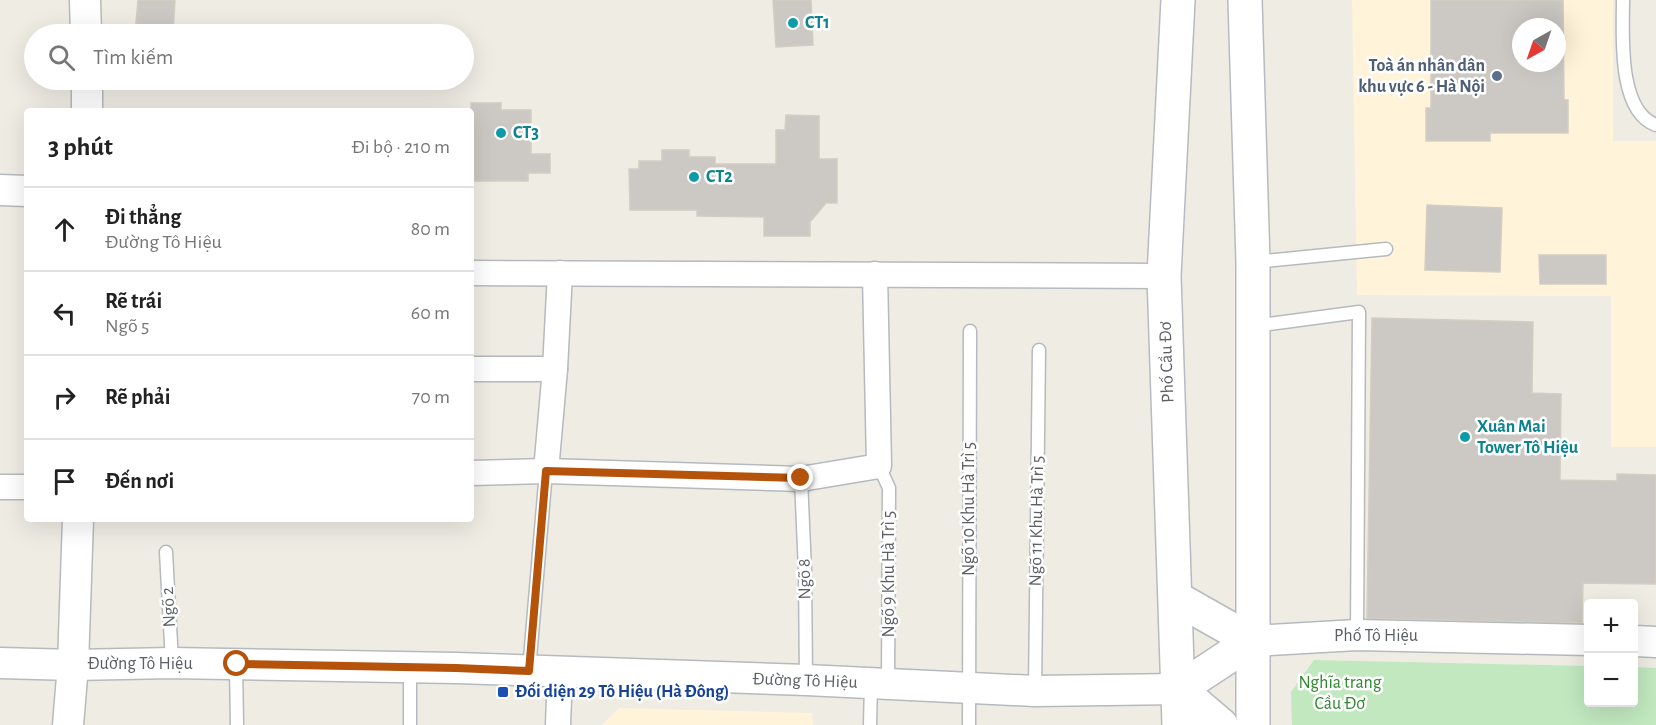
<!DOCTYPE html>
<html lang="vi">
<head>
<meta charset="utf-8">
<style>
	:root { --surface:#fff; --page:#f6f6f6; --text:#222; --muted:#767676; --line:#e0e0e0 }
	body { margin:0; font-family:"Alegreya Sans",sans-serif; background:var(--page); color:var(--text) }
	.controls { position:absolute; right:18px; bottom:18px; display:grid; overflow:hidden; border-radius:6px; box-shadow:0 6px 24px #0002 }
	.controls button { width:54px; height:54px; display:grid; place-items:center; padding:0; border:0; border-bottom:2px solid var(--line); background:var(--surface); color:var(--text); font:30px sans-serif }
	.compass { position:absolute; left:1512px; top:18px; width:54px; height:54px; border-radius:50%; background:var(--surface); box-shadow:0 6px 24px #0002; rotate:220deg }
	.stop { position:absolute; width:18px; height:18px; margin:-14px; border:4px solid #b45309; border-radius:50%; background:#fff }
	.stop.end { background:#b45309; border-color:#fff; box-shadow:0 2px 6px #0008 }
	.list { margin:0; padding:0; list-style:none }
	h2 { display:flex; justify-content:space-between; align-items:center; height:78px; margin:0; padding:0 24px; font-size:26px }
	h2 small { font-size:20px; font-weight:400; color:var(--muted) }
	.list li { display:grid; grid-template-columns:39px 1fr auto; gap:18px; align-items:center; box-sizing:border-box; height:84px; padding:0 24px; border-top:2px solid var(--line) }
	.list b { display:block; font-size:22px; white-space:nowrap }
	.list p { margin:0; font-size:20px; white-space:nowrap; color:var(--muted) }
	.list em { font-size:20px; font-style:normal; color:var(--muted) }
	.icon { flex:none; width:33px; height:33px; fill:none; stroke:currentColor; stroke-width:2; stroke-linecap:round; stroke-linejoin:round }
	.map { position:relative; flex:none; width:1656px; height:725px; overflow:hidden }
	.search { position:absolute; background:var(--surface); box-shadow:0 6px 24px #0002; left:24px; top:24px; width:450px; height:66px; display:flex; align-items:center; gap:15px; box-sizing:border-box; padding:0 21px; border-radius:33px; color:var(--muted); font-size:22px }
	.panel { position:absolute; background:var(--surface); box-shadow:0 6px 24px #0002; left:24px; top:108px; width:450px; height:414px; border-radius:6px }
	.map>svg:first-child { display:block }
	.commercial { fill:#fff4d9; fill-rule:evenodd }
	.green { fill:#c1e8bf }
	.building { fill:#ccc8c3; stroke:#d4cdc2; stroke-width:1.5; fill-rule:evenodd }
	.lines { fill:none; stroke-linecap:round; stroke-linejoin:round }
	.service-casing { stroke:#b6babe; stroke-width:15 }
	.minor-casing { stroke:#b6babe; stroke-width:27 }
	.tertiary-casing { stroke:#b6babe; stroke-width:33 }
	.secondary-casing { stroke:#b7bbc1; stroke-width:36 }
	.service { stroke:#fff; stroke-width:12 }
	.minor { stroke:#fff; stroke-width:24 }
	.tertiary { stroke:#fff; stroke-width:30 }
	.secondary { stroke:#fff; stroke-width:33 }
	.route { stroke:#b45309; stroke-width:8 }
	.culture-dot { fill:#0f9aa8; stroke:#fff; stroke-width:2 }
	.service-dot { fill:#5c6f8a; stroke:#fff; stroke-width:2 }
	.transit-dot { fill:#1a4fb4; stroke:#fff; stroke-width:2 }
	.labels { text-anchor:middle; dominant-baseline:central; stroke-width:5; stroke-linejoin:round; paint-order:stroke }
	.culture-label { font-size:18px; font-weight:bold; fill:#0d838f; stroke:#fff; text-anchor:start }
	.service-label { font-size:18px; font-weight:bold; fill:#4e5e75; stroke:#fff; text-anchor:end }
	.street-label { font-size:18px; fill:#5c6065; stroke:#fff }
	.park-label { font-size:18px; fill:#328731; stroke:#fff }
	.transit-label { font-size:18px; font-weight:bold; fill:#164399; stroke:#fff; text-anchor:start }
</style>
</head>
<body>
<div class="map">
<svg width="1656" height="725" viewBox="0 0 1656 725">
	<rect width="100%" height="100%" fill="#efece4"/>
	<g class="commercial">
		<path d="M1352,0H1613V141H1656V447H1611V296L1357,295ZM1521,27H1557V63H1521Z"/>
		<polygon points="619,708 812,713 813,725 602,725"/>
	</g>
	<polygon class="green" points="1314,660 1588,666 1588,702 1634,702 1634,667 1656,668 1656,725 1292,725 1291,692"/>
	<g class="building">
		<polygon points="138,0 175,0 173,34 135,34"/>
		<polygon points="773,0 811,0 813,45 776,47"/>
		<path d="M1431,0H1563L1564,100H1568V133H1490V141H1426V108H1431ZM1521,27H1557V63H1521Z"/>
		<polygon points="471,103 501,103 501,110 531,110 531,154 550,154 550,173 528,173 528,181 471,181"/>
		<polygon points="786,115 819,116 819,159 837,159 837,203 826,203 810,222 810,236 764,236 764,217 697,216 697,210 630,210 629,169 639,169 639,161 662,161 662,150 689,150 689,157 715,157 715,164 776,164 776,130 785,130"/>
		<polygon points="1427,205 1502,208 1500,272 1425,270"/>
		<polygon points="1539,255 1606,255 1606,284 1540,284"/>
		<polygon points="1372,318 1533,322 1532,393 1561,394 1560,480 1617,481 1617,474 1656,475 1656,584 1583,583 1582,623 1367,618"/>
	</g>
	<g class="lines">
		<defs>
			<g id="service">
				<path d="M1623,0C1623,33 1617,111 1656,125"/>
				<polyline points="1255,262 1386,249"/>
				<polyline points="1254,326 1359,312 1357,635"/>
				<polyline points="879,466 889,488 888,685"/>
				<polyline points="801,479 805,571 806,679"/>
				<polyline points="166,552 172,662"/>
				<polyline points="236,665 237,725"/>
				<polyline points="529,670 546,471"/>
				<polyline points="1035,690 1039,350"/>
				<polyline points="410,725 410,667"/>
				<polyline points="870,725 871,684"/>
				<polyline points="969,725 970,331"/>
			</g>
			<g id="minor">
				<polyline points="471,273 1164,276"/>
				<polyline points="471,369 555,369"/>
				<polyline points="546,471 555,369 560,273"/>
				<polyline points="471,473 546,471 801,479 879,466 875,274"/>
				<polyline points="0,487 27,487"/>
				<polyline points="558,725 560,672"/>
			</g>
			<g id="tertiary">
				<polyline points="85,0 86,34"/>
				<polyline points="87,80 87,111"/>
				<polyline points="0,190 27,191"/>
				<polyline points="1252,641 1357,635 1588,640"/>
				<polyline points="1634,641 1656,642"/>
				<polyline points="0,663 73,665 172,663 456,668 806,680 1035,691 1179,689"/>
				<polyline points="68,725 73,665 78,519"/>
			</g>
			<g id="secondary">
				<polyline points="1178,0 1164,276 1179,725"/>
				<polyline points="1245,0 1253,262 1253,725"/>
				<polyline points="1176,598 1252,641"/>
				<polyline points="1179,689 1252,641"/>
				<polyline points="1179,689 1221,725"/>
			</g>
		</defs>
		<use href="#service" class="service-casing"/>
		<use href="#minor" class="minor-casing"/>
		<use href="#tertiary" class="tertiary-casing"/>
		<use href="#secondary" class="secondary-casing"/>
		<use href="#service" class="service"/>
		<use href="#minor" class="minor"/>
		<use href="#tertiary" class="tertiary"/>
		<use href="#secondary" class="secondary"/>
	</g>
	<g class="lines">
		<polyline class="route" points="237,664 456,668 529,671 546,471 801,478"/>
	</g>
	<g class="culture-dot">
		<circle cx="793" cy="23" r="6"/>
		<circle cx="501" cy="133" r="6"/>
		<circle cx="694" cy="177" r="6"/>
		<circle cx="1465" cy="437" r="6"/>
	</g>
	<circle class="service-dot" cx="1497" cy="76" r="6"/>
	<rect class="transit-dot" x="497" y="686" width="12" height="12" rx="3"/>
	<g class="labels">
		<g class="culture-label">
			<text x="805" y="23">CT1</text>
			<text x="513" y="133">CT3</text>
			<text x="706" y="177">CT2</text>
			<text x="1477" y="427">Xuân Mai<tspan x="1477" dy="21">Tower Tô Hiệu</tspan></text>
		</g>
		<g class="service-label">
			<text x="1485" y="66">Toà án nhân dân<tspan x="1485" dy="21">khu vực 6 - Hà Nội</tspan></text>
		</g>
		<g class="street-label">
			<text transform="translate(1167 362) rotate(-92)">Phố Cầu Đơ</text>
			<text transform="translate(969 509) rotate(-90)">Ngõ 10 Khu Hà Trì 5</text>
			<text transform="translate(1037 521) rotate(-89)">Ngõ 11 Khu Hà Trì 5</text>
			<text transform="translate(889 574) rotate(-90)">Ngõ 9 Khu Hà Trì 5</text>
			<text transform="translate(805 579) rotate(-91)">Ngõ 8</text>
			<text transform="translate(169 607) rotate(-93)">Ngõ 2</text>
			<text x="1376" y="636">Phố Tô Hiệu</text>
			<text x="140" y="664">Đường Tô Hiệu</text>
			<text transform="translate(805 681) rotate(2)">Đường Tô Hiệu</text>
		</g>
		<g class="park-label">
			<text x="1340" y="683">Nghĩa trang<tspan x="1340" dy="21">Cầu Đơ</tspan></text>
		</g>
		<g class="transit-label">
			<text x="515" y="692">Đối diện 29 Tô Hiệu (Hà Đông)</text>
		</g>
	</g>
</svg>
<div class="controls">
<button>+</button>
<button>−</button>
</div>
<svg class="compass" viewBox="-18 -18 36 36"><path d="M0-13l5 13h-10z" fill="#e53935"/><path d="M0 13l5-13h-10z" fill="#767676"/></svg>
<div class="stop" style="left:237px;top:664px"></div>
<div class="stop end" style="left:801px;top:478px"></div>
<div class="search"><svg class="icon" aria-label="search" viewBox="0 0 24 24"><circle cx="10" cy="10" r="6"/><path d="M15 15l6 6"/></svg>Tìm kiếm</div>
<section class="panel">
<h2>3 phút<small>Đi bộ · 210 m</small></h2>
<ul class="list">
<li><svg class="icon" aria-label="ahead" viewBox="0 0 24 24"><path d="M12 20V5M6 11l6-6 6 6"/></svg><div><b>Đi thẳng</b><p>Đường Tô Hiệu</p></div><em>80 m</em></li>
<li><svg class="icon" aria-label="left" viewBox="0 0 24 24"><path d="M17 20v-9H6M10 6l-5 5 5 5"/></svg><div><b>Rẽ trái</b><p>Ngõ 5</p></div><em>60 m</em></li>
<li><svg class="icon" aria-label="right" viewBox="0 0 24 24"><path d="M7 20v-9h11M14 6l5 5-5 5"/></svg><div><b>Rẽ phải</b></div><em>70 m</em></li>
<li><svg class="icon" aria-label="arrive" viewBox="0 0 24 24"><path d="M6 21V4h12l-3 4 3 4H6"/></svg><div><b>Đến nơi</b></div></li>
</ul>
</section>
</div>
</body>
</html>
